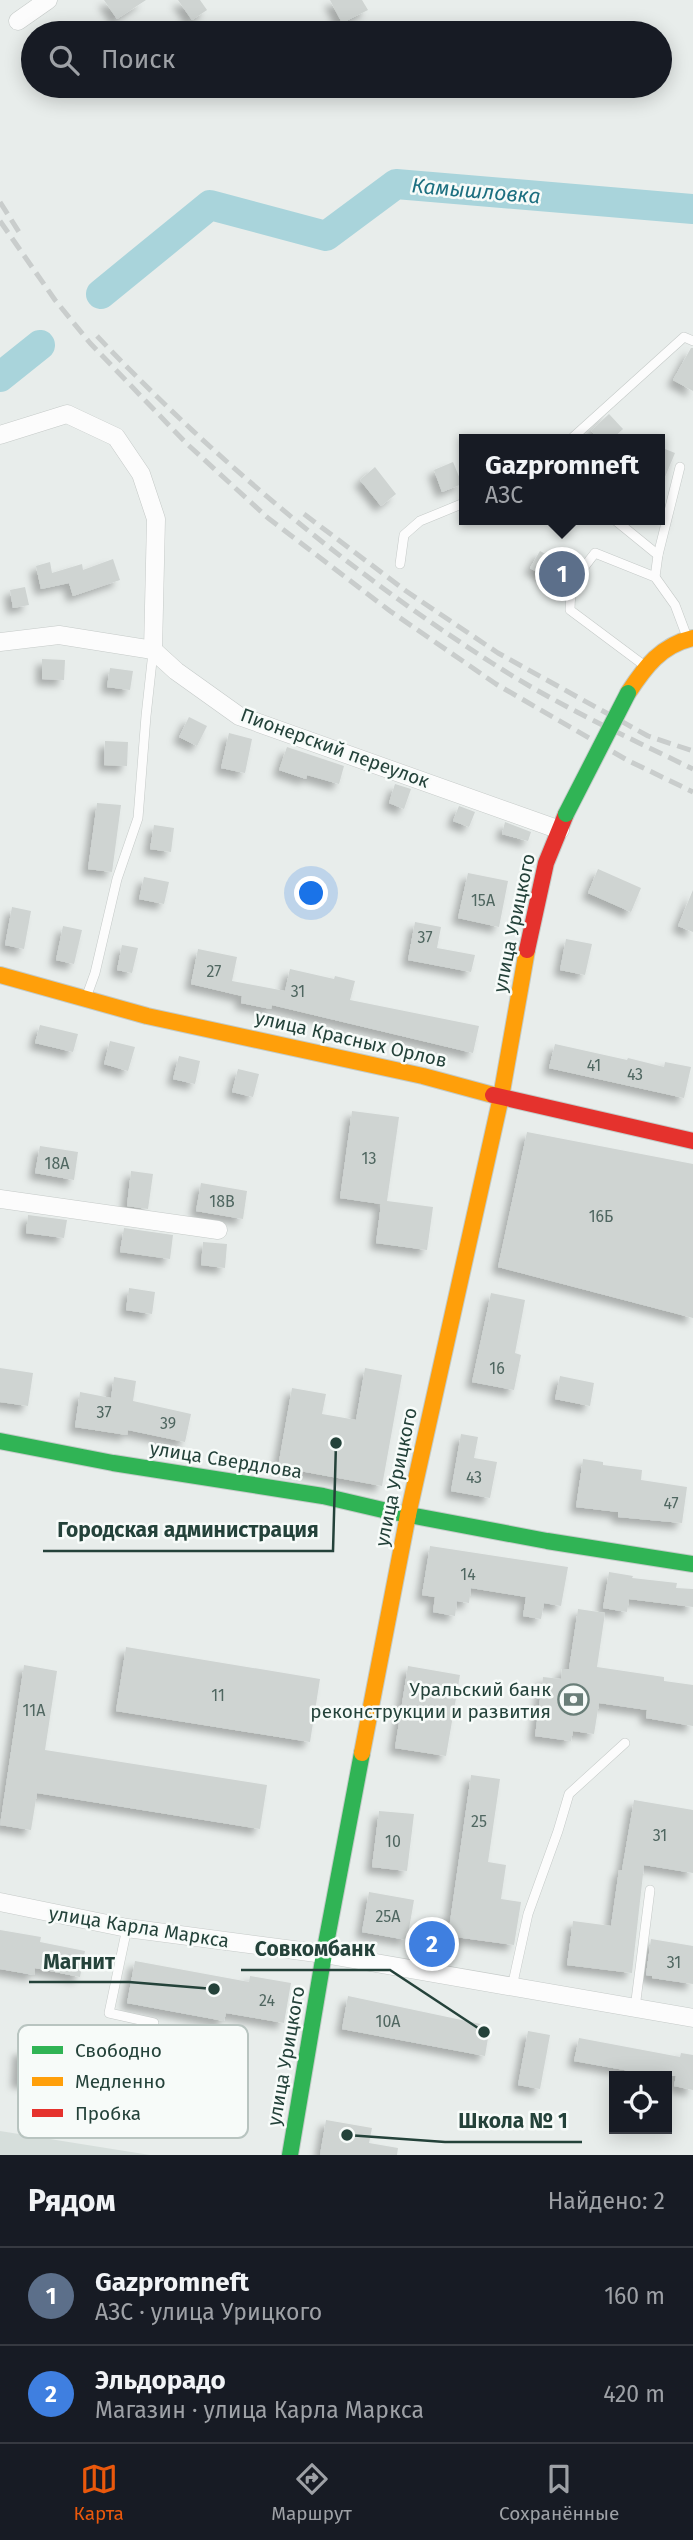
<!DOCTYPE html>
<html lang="ru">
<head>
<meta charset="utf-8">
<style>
	:root { --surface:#171b24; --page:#242831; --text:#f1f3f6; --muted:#9ea1a6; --line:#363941; --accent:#ea580c }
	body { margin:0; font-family:"Fira Sans",sans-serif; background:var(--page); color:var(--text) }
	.controls { position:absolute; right:21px; bottom:21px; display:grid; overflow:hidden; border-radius:0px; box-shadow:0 4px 18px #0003 }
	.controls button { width:63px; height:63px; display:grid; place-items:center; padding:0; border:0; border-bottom:2px solid var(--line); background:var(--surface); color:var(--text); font:35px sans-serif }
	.you { position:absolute; left:312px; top:894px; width:24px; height:24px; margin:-18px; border:5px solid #fff; border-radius:50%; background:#1a73e8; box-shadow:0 0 0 10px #1a73e833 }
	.badge { display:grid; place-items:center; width:46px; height:46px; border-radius:50%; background:var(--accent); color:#fff; font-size:23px; font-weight:700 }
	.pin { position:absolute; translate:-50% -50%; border:4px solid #fff; box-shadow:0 2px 7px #0006 }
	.popup { position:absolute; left:459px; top:434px; width:206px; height:91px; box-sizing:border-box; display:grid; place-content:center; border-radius:0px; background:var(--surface); filter:drop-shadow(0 2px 5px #0005); font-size:23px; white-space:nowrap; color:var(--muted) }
	.popup b { font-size:26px; color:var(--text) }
	.popup::after { content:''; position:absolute; left:50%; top:100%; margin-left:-14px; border:14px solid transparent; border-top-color:var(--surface) }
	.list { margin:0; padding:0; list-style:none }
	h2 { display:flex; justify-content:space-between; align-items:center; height:91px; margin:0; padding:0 28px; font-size:30px }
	h2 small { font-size:23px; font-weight:400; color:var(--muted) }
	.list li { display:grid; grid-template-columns:46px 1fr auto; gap:21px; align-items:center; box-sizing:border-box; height:98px; padding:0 28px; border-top:2px solid var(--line) }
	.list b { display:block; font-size:26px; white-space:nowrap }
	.list p { margin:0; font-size:23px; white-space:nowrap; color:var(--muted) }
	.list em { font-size:23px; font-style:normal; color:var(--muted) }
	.icon { flex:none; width:38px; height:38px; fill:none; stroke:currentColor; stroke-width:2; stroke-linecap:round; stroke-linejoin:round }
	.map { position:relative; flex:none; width:693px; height:2155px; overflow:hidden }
	.search { position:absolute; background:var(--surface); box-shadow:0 4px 18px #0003; left:21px; right:21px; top:21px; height:77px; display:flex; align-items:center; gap:18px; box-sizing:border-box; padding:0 24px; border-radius:38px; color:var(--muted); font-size:26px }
	.sheet { height:287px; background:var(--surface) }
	nav { display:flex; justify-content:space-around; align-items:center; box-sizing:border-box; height:98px; border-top:2px solid var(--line); background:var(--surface); font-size:19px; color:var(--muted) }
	nav a { display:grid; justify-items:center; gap:4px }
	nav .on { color:var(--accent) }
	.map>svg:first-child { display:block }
	.built { fill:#d6dedb }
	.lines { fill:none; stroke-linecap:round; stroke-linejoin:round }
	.river { stroke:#a9d4db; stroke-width:30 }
	.building { fill:#cfd4d2; filter:url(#shadow) }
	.lane-casing { stroke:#c5cac8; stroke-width:10 }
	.street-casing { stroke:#c5cac8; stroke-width:19 }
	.fast-casing { stroke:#c3cbc8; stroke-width:18 }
	.slow-casing { stroke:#c3cbc8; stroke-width:18 }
	.jam-casing { stroke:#c3cbc8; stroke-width:18 }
	.lane { stroke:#fcfcfc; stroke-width:9 }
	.street { stroke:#fcfcfc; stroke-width:18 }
	.fast { stroke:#30b455; stroke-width:16 }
	.slow { stroke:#ff9f0a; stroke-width:16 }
	.jam { stroke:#e5322d; stroke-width:16 }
	.rail { stroke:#c9cdcc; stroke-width:5; stroke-dasharray:14 7; stroke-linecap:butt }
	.fast-bridge-casing { stroke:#c3ccc9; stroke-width:18; stroke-linecap:butt }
	.fast-bridge { stroke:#30b455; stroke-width:16 }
	.labels { text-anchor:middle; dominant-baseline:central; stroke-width:5; stroke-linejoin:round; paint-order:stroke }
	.number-label { font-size:16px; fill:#506761 }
	.street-label { font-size:19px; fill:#24423a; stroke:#f7fbf9 }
	.poi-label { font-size:19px; fill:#24423a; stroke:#f7fbf9; text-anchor:end }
	.water-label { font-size:21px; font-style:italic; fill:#1c6f80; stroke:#f7fbf9 }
	.key { fill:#f7fbf9; stroke:#b8c4c0; stroke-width:2 }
	.key-label { font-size:19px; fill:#24423a }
	.leader { fill:none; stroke:#24423a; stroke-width:2.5 }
	.callout-dot { fill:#24423a; stroke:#f7fbf9; stroke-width:2.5 }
	.callout-label { font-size:21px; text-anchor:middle; font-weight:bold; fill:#24423a; stroke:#f7fbf9; stroke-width:5; stroke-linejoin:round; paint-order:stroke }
</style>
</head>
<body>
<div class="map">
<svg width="693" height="2155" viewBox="0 0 693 2155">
	<defs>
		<filter id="shadow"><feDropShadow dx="-6" dy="6" stdDeviation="3.5" flood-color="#0004"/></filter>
	</defs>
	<rect width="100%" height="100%" fill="#e8edeb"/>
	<polygon class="built" points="0,2131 81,2144 150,2155 0,2155"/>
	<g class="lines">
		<g class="river">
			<polyline points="101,294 210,205 326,236 396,184 693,209"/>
			<polyline points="0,377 40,345"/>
		</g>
	</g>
	<g class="building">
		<polygon points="104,0 146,0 117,19"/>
		<polygon points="178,0 200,0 207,10 192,20"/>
		<polygon points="330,0 362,0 368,10 342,23"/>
		<polygon points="691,348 693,348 693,391 673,380"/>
		<polygon points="609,414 623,429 612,439 599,439 591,431"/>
		<polygon points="660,447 675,453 660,489"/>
		<polygon points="453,462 462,484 442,492 434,470"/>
		<polygon points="375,467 396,494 381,506 360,480"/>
		<polygon points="540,551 574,570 565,588 530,568"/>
		<polygon points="113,559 120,580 73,596 69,583 41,589 36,566 50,562 52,573 82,564 83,570"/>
		<polygon points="25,587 29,605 13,608 10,590"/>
		<polygon points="42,659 65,660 64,680 42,679"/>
		<polygon points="110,668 133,671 130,690 107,687"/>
		<polygon points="189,717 207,726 197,746 179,737"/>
		<polygon points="229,733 252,739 245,773 221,768"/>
		<polygon points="105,741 128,742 127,766 104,765"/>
		<polygon points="287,747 344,766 339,784 307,775 306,779 279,770"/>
		<polygon points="395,784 411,789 404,809 389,803"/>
		<polygon points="97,803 121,805 112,872 88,869"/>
		<polygon points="459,806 475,812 469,827 453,821"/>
		<polygon points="505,822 531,832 528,841 502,834"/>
		<polygon points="154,825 174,828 171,852 150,849"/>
		<polygon points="598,869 641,888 631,912 588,893"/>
		<polygon points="468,873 508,881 499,927 458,918"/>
		<polygon points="144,877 169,882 164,904 139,899"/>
		<polygon points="693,890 693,932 678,926"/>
		<polygon points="12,907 31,911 24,949 5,945"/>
		<polygon points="415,922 441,927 437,948 475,955 471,972 408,960"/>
		<polygon points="63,926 82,930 74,964 56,960"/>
		<polygon points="566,939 592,944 585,975 560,970"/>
		<polygon points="122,945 138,948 132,973 117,970"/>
		<polygon points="198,949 237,957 232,981 285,991 290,969 334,979 335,976 355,981 350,1000 479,1026 473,1053 272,1005 271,1009 241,1003 242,996 191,984"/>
		<polygon points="40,1025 78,1034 73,1052 35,1043"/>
		<polygon points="110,1041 135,1047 128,1071 104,1064"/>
		<polygon points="555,1044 627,1060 628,1058 664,1067 665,1062 691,1067 684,1098 549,1068"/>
		<polygon points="179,1056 200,1061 195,1084 173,1079"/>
		<polygon points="238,1069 259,1074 253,1097 232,1092"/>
		<polygon points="352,1111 399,1117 387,1201 433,1207 427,1250 376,1243 381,1204 340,1198"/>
		<polygon points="527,1132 693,1164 693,1318 498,1267"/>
		<polygon points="40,1146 78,1152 74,1180 35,1173"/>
		<polygon points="131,1171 153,1174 148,1209 127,1206"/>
		<polygon points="201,1183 247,1191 243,1219 196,1211"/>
		<polygon points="28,1215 67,1220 64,1238 26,1233"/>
		<polygon points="124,1228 173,1235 170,1259 120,1252"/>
		<polygon points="203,1242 227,1244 225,1268 201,1265"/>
		<polygon points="129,1288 155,1292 152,1314 126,1310"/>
		<polygon points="491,1293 525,1300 515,1353 521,1355 514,1390 472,1382"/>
		<polygon points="0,1368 33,1373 28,1406 0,1402"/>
		<polygon points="365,1368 402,1375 382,1486 278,1467 292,1388 326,1394 322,1414 356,1420"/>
		<polygon points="560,1376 594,1383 590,1406 555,1399"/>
		<polygon points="114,1377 136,1381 133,1401 191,1414 185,1442 128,1430 127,1435 75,1427 80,1392 111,1398"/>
		<polygon points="461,1434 478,1437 474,1458 497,1462 490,1498 451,1491"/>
		<polygon points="583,1459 603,1462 603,1465 642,1470 641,1480 687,1487 682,1523 618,1517 618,1512 576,1507"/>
		<polygon points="430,1546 568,1567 561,1606 544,1603 541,1619 523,1616 526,1597 471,1588 469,1603 457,1601 455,1616 433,1612 435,1597 422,1595"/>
		<polygon points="609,1572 633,1576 632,1578 677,1583 676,1588 693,1589 693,1607 629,1599 627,1612 603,1608"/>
		<polygon points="578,1609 605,1613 597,1667 664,1677 664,1681 693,1685 693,1726 646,1718 647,1710 599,1703 594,1734 573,1731 571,1741 535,1736 543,1677 561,1679 562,1669 569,1669"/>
		<polygon points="126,1647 320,1679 310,1742 116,1711"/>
		<polygon points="24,1665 57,1671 45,1750 267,1785 260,1829 37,1793 31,1830 0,1825"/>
		<polygon points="408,1666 460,1675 446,1756 395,1748"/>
		<polygon points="471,1775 500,1779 488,1862 506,1865 501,1899 521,1902 514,1945 448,1936"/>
		<polygon points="634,1800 693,1810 693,1873 644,1865 632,1973 567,1965 573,1921 611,1926 619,1870 622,1870"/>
		<polygon points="379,1811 414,1814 407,1871 372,1867"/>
		<polygon points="369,1892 414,1900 407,1940 362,1932"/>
		<polygon points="0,1930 41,1937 40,1942 85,1951 80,1977 35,1968 34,1975 0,1969"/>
		<polygon points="651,1939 693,1946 693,1984 652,1978 652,1976 646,1975"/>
		<polygon points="135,1961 249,1982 250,1976 291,1983 284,2023 226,2013 224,2021 127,2003"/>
		<polygon points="348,1996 490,2026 485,2056 342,2029"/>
		<polygon points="528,2031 550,2035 540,2089 518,2085"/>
		<polygon points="579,2038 680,2057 681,2053 693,2055 693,2090 674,2086 676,2076 640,2076 641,2073 574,2061"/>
		<polygon points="19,2049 51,2051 49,2084 17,2082"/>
		<polygon points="326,2120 372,2128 369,2143 398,2148 397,2155 320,2155"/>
	</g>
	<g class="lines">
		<defs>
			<g id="lane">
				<polyline points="571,439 684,337 693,341"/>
				<polyline points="615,520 658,555"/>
				<polyline points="400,564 404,535 420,521 464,503"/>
				<polyline points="655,577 658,555 680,467"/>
				<path d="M645,666L570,610C570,582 578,575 595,553L655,577L675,605L687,637"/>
				<polyline points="86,998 95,973 117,879 138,818 146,716 153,652"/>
				<polyline points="127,1928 109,2013 154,2023"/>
				<polyline points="512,1987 528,1914 558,1831 569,1794 625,1743"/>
				<polyline points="635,2008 650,1890"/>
			</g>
			<g id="street">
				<polyline points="18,21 48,0"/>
				<polyline points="0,435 67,414 116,437 141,474 156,519 153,650"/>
				<polyline points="0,642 59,635 153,650 176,671 239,716 560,830"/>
				<polyline points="0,1199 218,1230"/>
				<polyline points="0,1902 127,1928 324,1954 693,2018"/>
			</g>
			<g id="fast">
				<polyline points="0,1441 113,1463 323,1496 383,1510 547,1541 693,1564"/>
				<polyline points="290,2155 324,1954 362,1753"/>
			</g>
			<g id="slow">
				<path d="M628,693C645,667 661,645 693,638"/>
				<polyline points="0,975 147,1016 423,1076 493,1095"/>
				<polyline points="408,1515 501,1097 527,950"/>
				<polyline points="362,1753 408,1515"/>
			</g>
			<g id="jam">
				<polyline points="527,950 546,863 566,814"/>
				<polyline points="493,1095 693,1141"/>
			</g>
		</defs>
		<use href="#lane" class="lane-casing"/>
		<use href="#street" class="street-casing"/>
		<use href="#fast" class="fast-casing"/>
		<use href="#slow" class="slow-casing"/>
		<use href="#jam" class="jam-casing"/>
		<use href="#lane" class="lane"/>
		<use href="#street" class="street"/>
		<use href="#fast" class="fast"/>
		<use href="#slow" class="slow"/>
		<use href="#jam" class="jam"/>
		<g class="rail">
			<polyline points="0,202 19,232"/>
			<polyline points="0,221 55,300 90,343 186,443 268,518 390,611 496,684 627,760 693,792"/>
			<path d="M97,336C215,460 347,570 492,663C555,704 625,736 693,769"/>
			<polyline points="304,514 406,591 498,653 648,736 693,751"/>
		</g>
		<defs>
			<polyline id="fast-bridge" points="566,814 628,693"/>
		</defs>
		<use href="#fast-bridge" class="fast-bridge-casing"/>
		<use href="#fast-bridge" class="fast-bridge"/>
	</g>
	<defs>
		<symbol id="bank-ring" viewBox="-11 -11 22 22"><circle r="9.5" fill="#f7fbf9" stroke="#697e78" stroke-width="1.5"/><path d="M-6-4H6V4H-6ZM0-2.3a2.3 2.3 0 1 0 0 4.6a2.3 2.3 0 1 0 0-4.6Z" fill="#697e78"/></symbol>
	</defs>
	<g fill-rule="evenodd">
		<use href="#bank-ring" x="556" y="1682" width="35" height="35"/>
	</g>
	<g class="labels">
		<g class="number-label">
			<text x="483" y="900">15А</text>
			<text x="425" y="937">37</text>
			<text x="214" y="971">27</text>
			<text x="298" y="991">31</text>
			<text x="594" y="1065">41</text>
			<text x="635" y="1074">43</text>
			<text x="369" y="1158">13</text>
			<text x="57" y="1163">18А</text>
			<text x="222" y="1201">18В</text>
			<text x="601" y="1216">16Б</text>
			<text x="497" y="1368">16</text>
			<text x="104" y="1412">37</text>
			<text x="168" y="1423">39</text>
			<text x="474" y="1477">43</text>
			<text x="671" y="1503">47</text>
			<text x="468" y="1574">14</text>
			<text x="218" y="1695">11</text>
			<text x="34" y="1710">11А</text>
			<text x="479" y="1821">25</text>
			<text x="660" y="1835">31</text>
			<text x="393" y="1841">10</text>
			<text x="388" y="1916">25А</text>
			<text x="674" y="1962">31</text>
			<text x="267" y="2000">24</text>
			<text x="388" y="2021">10А</text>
		</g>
		<g class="street-label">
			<text transform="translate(335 748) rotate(20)">Пионерский переулок</text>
			<text transform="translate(514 923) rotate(-78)">улица Урицкого</text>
			<text transform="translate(351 1039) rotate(13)">улица Красных Орлов</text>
			<text transform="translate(226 1460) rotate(9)">улица Свердлова</text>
			<text transform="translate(396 1477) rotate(-78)">улица Урицкого</text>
			<text transform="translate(139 1927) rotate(9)">улица Карла Маркса</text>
			<text transform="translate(286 2056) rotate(-80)">улица Урицкого</text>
		</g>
		<g class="poi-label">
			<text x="551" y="1689">Уральский банк<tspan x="551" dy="22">реконструкции и развития</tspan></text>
		</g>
		<g class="water-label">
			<text transform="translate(476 191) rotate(5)">Камышловка</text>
		</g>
	</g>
	<rect x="18" y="2025" width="230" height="113" rx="10" class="key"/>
	<rect x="32" y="2046" width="31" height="8" fill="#30b455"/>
	<rect x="32" y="2077" width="31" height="9" fill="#ff9f0a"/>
	<rect x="32" y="2109" width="31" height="8" fill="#e5322d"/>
	<g class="key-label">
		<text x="75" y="2057">Свободно</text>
		<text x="75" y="2088">Медленно</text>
		<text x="75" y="2120">Пробка</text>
	</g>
	<path class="leader" d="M336 1443L333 1551H43M484 2032L390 1970H241M214 1989L129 1982H29M347 2135L445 2142H582"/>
	<g class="callout-dot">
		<circle cx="336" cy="1443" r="7"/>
		<circle cx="484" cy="2032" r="7"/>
		<circle cx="214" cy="1989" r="7"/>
		<circle cx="347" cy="2135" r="7"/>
	</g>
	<g class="callout-label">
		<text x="188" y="1537">Городская администрация</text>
		<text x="315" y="1956">Совкомбанк</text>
		<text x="79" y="1969">Магнит</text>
		<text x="513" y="2128">Школа № 1</text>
	</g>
</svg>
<div class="controls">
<button><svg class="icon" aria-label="locate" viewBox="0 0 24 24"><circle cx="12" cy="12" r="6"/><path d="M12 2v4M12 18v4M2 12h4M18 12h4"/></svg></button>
</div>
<div class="you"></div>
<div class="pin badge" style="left:562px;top:574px;background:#5c6f8a">1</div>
<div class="popup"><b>Gazpromneft</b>АЗС</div>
<div class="pin badge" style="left:432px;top:1944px;background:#3f7fe0">2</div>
<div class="search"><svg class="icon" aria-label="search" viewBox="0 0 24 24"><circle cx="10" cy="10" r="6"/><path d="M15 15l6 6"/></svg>Поиск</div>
</div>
<section class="sheet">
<h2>Рядом<small>Найдено: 2</small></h2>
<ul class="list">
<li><span class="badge" style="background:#5c6f8a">1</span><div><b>Gazpromneft</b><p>АЗС · улица Урицкого</p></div><em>160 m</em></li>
<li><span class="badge" style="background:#3f7fe0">2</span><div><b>Эльдорадо</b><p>Магазин · улица Карла Маркса</p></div><em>420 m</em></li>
</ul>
</section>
<nav>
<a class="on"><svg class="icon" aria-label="map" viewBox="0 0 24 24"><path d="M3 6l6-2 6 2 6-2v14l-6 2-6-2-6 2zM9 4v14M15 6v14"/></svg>Карта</a>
<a><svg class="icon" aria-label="directions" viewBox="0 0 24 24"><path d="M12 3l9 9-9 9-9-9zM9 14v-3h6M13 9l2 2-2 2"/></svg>Маршрут</a>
<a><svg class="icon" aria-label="saved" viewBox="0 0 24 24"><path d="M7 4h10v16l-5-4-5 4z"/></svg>Сохранённые</a>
</nav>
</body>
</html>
